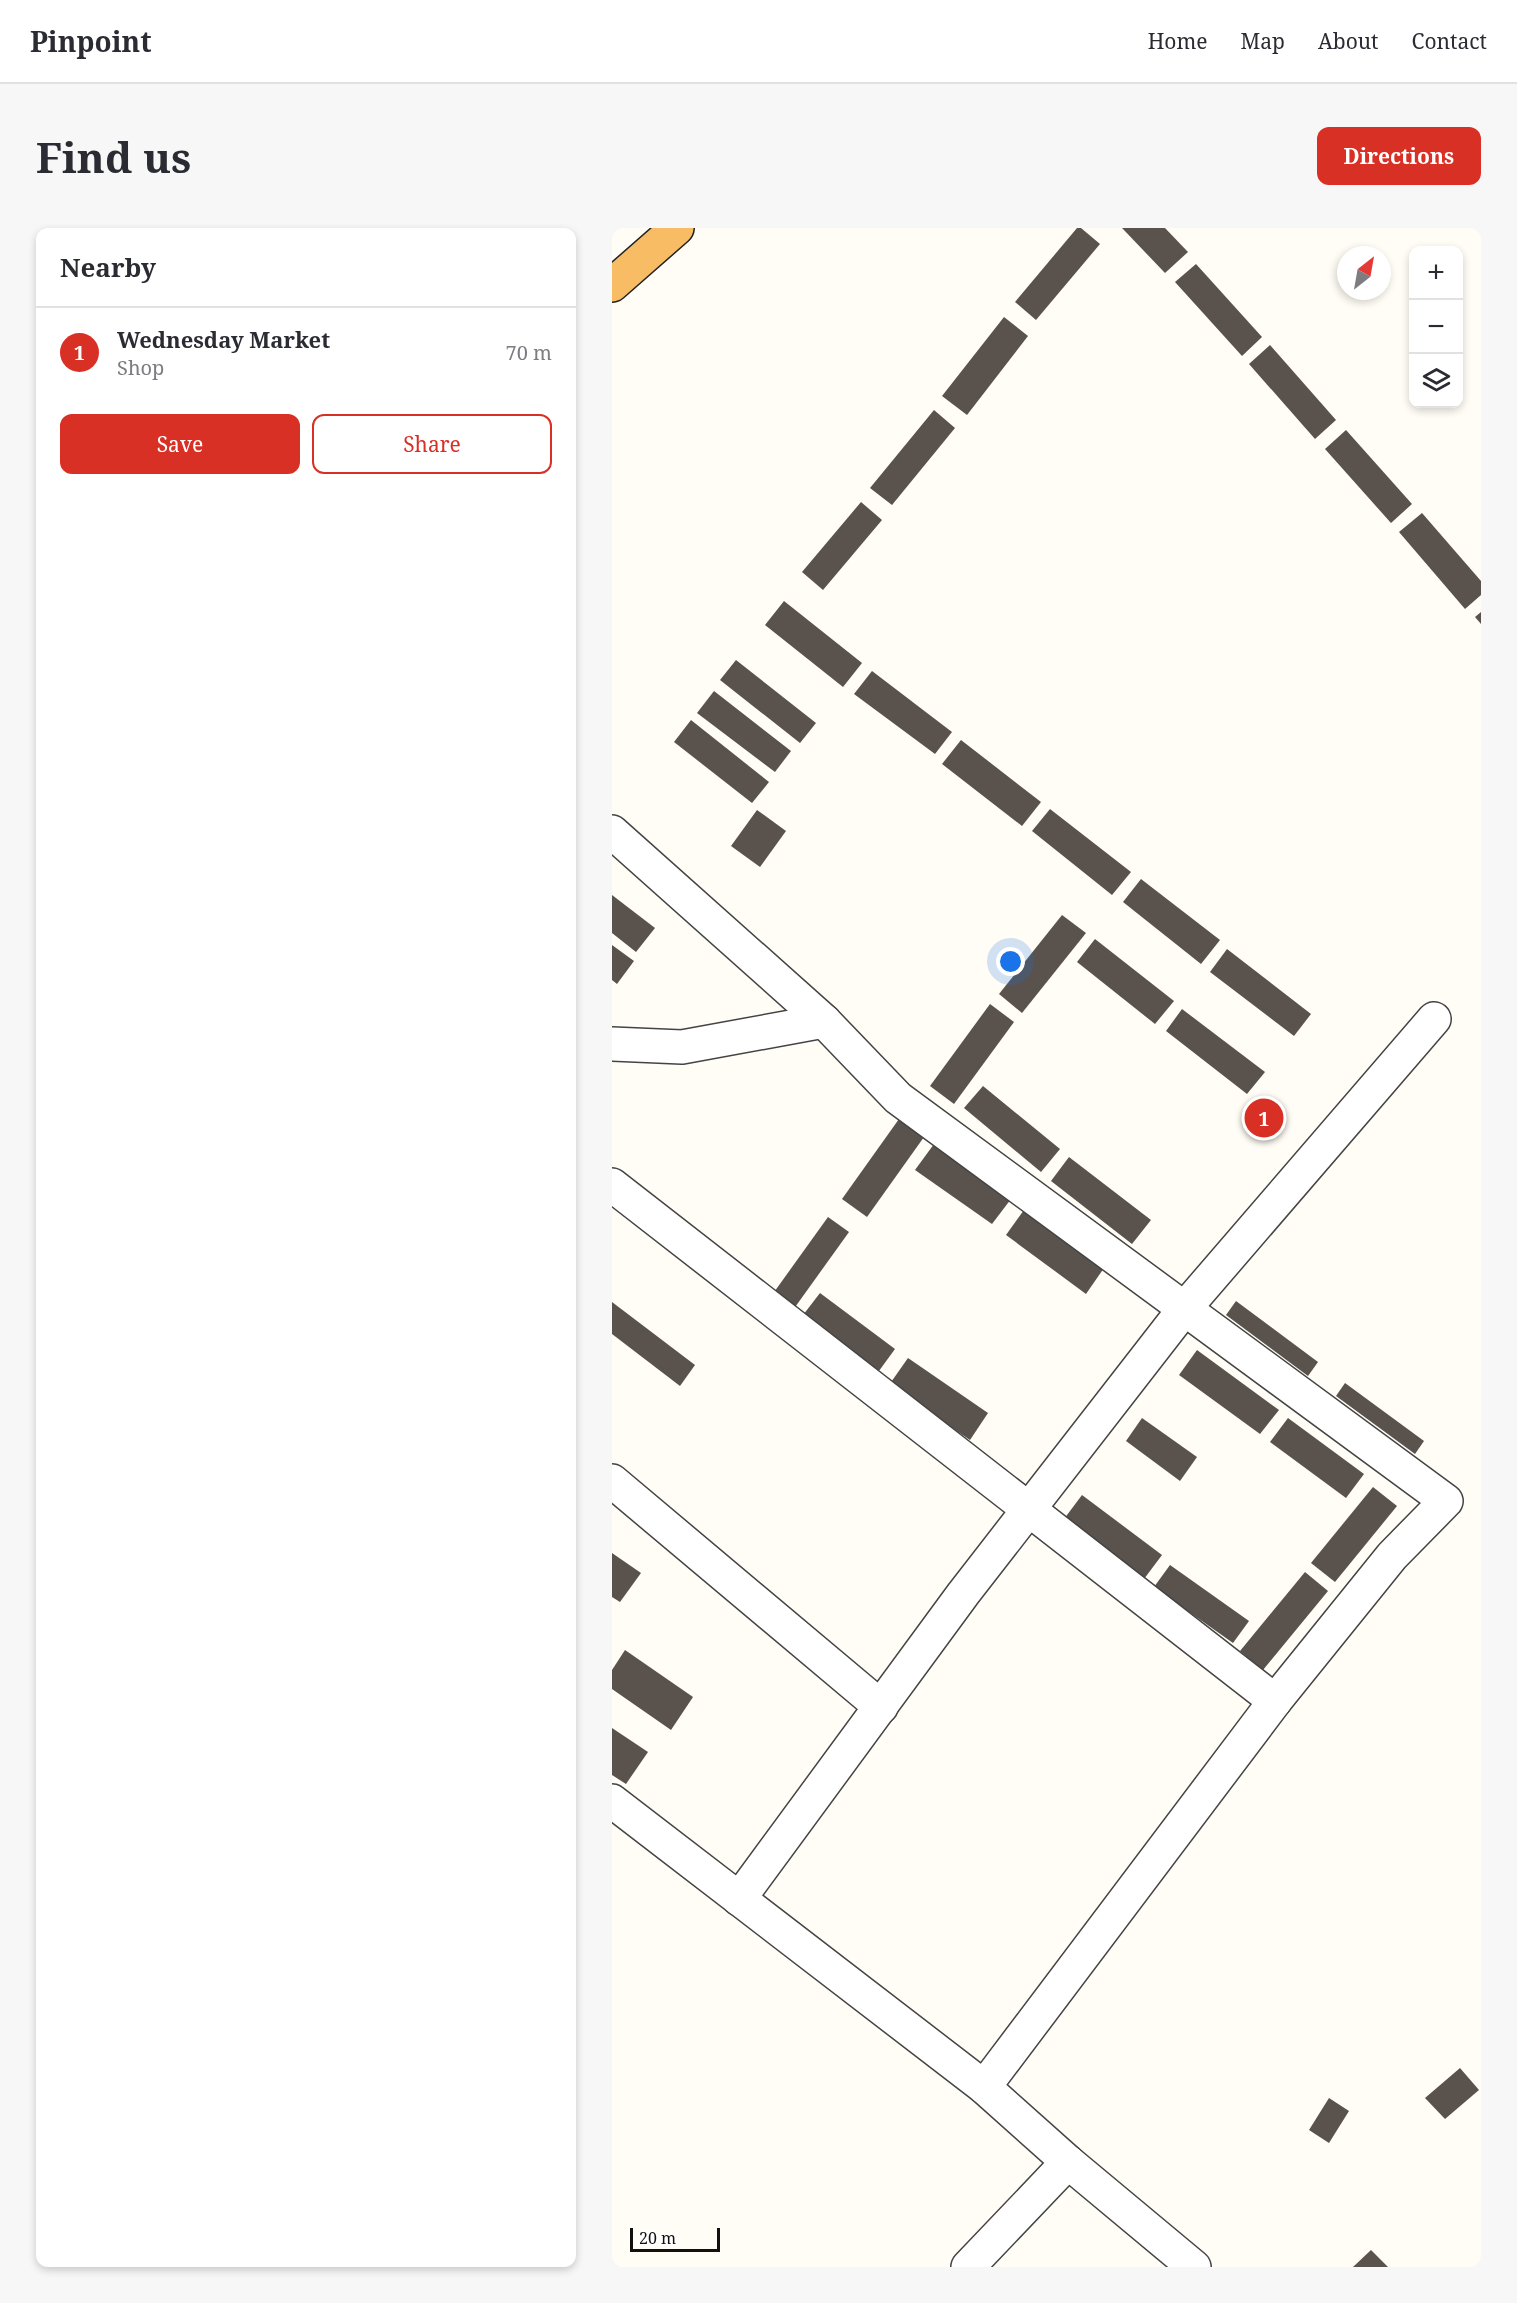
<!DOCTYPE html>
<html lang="en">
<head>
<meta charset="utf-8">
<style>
	:root { --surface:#fff; --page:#f7f7f7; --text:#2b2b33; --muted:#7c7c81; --line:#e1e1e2; --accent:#d93025 }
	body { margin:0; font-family:"Noto Serif",serif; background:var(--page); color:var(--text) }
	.controls { position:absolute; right:18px; top:18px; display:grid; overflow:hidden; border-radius:12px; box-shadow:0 3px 9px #0003 }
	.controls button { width:54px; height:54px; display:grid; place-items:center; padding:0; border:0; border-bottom:2px solid var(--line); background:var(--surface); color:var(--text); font:30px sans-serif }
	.compass { position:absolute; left:725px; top:18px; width:54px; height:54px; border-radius:50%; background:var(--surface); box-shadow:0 3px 9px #0003; rotate:31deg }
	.scale { position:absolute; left:18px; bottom:15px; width:90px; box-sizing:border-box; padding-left:6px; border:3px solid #111; border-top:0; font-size:16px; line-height:21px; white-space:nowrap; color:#111; -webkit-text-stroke:4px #fff; paint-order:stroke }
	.you { position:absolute; left:399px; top:734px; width:21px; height:21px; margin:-15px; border:4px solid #fff; border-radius:50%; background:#1a73e8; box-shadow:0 0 0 9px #1a73e833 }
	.badge { display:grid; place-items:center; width:39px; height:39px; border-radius:50%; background:var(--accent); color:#fff; font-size:20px; font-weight:700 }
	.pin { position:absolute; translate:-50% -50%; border:3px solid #fff; box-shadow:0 2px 6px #0006 }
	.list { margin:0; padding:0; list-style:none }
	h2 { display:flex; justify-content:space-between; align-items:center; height:78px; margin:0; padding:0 24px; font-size:26px }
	h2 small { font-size:20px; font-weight:400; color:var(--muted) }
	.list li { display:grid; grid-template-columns:39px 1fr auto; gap:18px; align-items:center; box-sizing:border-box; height:90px; padding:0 24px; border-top:2px solid var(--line) }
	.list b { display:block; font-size:22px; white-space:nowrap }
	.list p { margin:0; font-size:20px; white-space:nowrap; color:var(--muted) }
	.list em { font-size:20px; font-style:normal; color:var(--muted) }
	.actions { display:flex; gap:12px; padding:18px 24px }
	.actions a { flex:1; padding:14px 0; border:2px solid var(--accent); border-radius:12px; text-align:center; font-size:21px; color:var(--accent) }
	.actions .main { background:var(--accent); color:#fff }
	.icon { flex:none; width:33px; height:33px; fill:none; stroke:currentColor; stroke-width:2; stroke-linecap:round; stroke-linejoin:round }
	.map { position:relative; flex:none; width:869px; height:2039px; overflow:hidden; border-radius:12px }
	header { display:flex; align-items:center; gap:36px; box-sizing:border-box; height:84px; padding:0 30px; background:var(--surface); border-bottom:2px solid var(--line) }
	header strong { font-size:28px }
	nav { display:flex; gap:33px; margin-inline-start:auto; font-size:21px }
	.intro { display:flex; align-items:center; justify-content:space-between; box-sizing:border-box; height:144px; padding:0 36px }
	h1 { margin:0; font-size:42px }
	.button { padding:15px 27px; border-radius:12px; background:var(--accent); color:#fff; font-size:21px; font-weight:700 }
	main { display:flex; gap:36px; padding:0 36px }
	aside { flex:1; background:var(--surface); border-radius:12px; box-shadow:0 3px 9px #0003 }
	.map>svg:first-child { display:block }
	.building { fill:#5a524d }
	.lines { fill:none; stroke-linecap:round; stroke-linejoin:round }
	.minor-casing { stroke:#444; stroke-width:36 }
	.trunk-casing { stroke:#222; stroke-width:36 }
	.minor { stroke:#fff; stroke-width:33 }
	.trunk { stroke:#f7bc64; stroke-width:33 }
</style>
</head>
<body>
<header>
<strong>Pinpoint</strong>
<nav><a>Home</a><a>Map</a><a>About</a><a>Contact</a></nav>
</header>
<div class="intro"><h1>Find us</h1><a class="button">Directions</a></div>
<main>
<aside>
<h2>Nearby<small></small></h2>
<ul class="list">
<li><span class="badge">1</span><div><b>Wednesday Market</b><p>Shop</p></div><em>70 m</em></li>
</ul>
<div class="actions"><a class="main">Save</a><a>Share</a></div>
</aside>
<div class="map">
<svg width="869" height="2039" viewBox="0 0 869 2039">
	<rect width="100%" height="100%" fill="#fffdf5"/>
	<g class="building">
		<polygon points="465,0 469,0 488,16 424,92 403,74"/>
		<polygon points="510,0 553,0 576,24 553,45"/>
		<polygon points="584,36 650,109 630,128 563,54"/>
		<polygon points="392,89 416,108 355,187 330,168"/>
		<polygon points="658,117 724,192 703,211 637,136"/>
		<polygon points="322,182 343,200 280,277 258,260"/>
		<polygon points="734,202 800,276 779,295 713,221"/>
		<polygon points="249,274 270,292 211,362 190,344"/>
		<polygon points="810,285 869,353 869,367 853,381 787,304"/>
		<polygon points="172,373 250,435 231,459 153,397"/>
		<polygon points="869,384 869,396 863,389"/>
		<polygon points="124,432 204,495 188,515 108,452"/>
		<polygon points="260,443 340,504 323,526 242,466"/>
		<polygon points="102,463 179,523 163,544 85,485"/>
		<polygon points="79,492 157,554 140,575 62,514"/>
		<polygon points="349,512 429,574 410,598 330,536"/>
		<polygon points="438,581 519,644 500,667 420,603"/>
		<polygon points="145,582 174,603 148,639 119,618"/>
		<polygon points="529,651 608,712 589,736 511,674"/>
		<polygon points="0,667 43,700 24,724 0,705"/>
		<polygon points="450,687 474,705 410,785 387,766"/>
		<polygon points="483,711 562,773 543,796 465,734"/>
		<polygon points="0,717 22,733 5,756 0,752"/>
		<polygon points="615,721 699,786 682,808 598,744"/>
		<polygon points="378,776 402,794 342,876 318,858"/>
		<polygon points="570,781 653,844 635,866 554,803"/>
		<polygon points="371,858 448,921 429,944 352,880"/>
		<polygon points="287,891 312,909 255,989 230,971"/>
		<polygon points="322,916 399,971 380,996 303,942"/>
		<polygon points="457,929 539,992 520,1016 439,953"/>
		<polygon points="412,982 492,1040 474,1066 394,1007"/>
		<polygon points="216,989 237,1004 181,1082 160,1067"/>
		<polygon points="208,1065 283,1121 264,1147 188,1091"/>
		<polygon points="624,1073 706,1134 696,1148 614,1087"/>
		<polygon points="0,1074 83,1137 68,1158 0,1106"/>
		<polygon points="585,1122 667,1182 648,1206 567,1147"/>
		<polygon points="296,1130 376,1185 358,1212 277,1157"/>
		<polygon points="733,1155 812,1213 803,1226 724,1168"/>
		<polygon points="530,1190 585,1229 568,1253 514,1213"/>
		<polygon points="676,1190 752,1246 734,1270 658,1214"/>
		<polygon points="761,1259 785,1278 723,1354 699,1335"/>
		<polygon points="470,1267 550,1327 532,1351 452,1291"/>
		<polygon points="0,1325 29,1345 8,1374 0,1369"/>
		<polygon points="558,1337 637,1393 621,1415 542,1359"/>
		<polygon points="693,1344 716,1363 651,1442 628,1423"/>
		<polygon points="13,1422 81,1469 59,1502 0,1461 0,1442"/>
		<polygon points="0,1500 36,1524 14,1556 0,1547"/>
		<polygon points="848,1840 867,1862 833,1891 813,1870"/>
		<polygon points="717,1870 737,1883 717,1915 697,1902"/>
		<polygon points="759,2022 776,2039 741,2039"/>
	</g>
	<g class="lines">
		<defs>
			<g id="minor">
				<polyline points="0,604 212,793"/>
				<polyline points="0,816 70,819 212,793 286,870 834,1273 780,1328 663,1473 372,1859"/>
				<polyline points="0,957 663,1473"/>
				<polyline points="0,1253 269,1479"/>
				<polyline points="0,1573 372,1859 456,1934 582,2039"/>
				<polyline points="127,1671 351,1366 573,1080 822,791"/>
				<polyline points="356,2039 456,1934"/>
			</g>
			<polyline id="trunk" points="0,57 65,0"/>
		</defs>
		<use href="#minor" class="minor-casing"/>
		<use href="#trunk" class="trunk-casing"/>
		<use href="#minor" class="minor"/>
		<use href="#trunk" class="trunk"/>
	</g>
</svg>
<div class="controls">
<button>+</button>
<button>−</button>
<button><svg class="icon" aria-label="layers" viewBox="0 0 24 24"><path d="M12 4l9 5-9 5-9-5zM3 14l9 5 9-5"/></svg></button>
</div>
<svg class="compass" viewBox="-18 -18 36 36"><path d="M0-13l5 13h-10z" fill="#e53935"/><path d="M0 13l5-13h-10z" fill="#7c7c81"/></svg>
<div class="scale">20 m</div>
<div class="you"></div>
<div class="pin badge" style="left:652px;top:890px">1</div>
</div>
</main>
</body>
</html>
